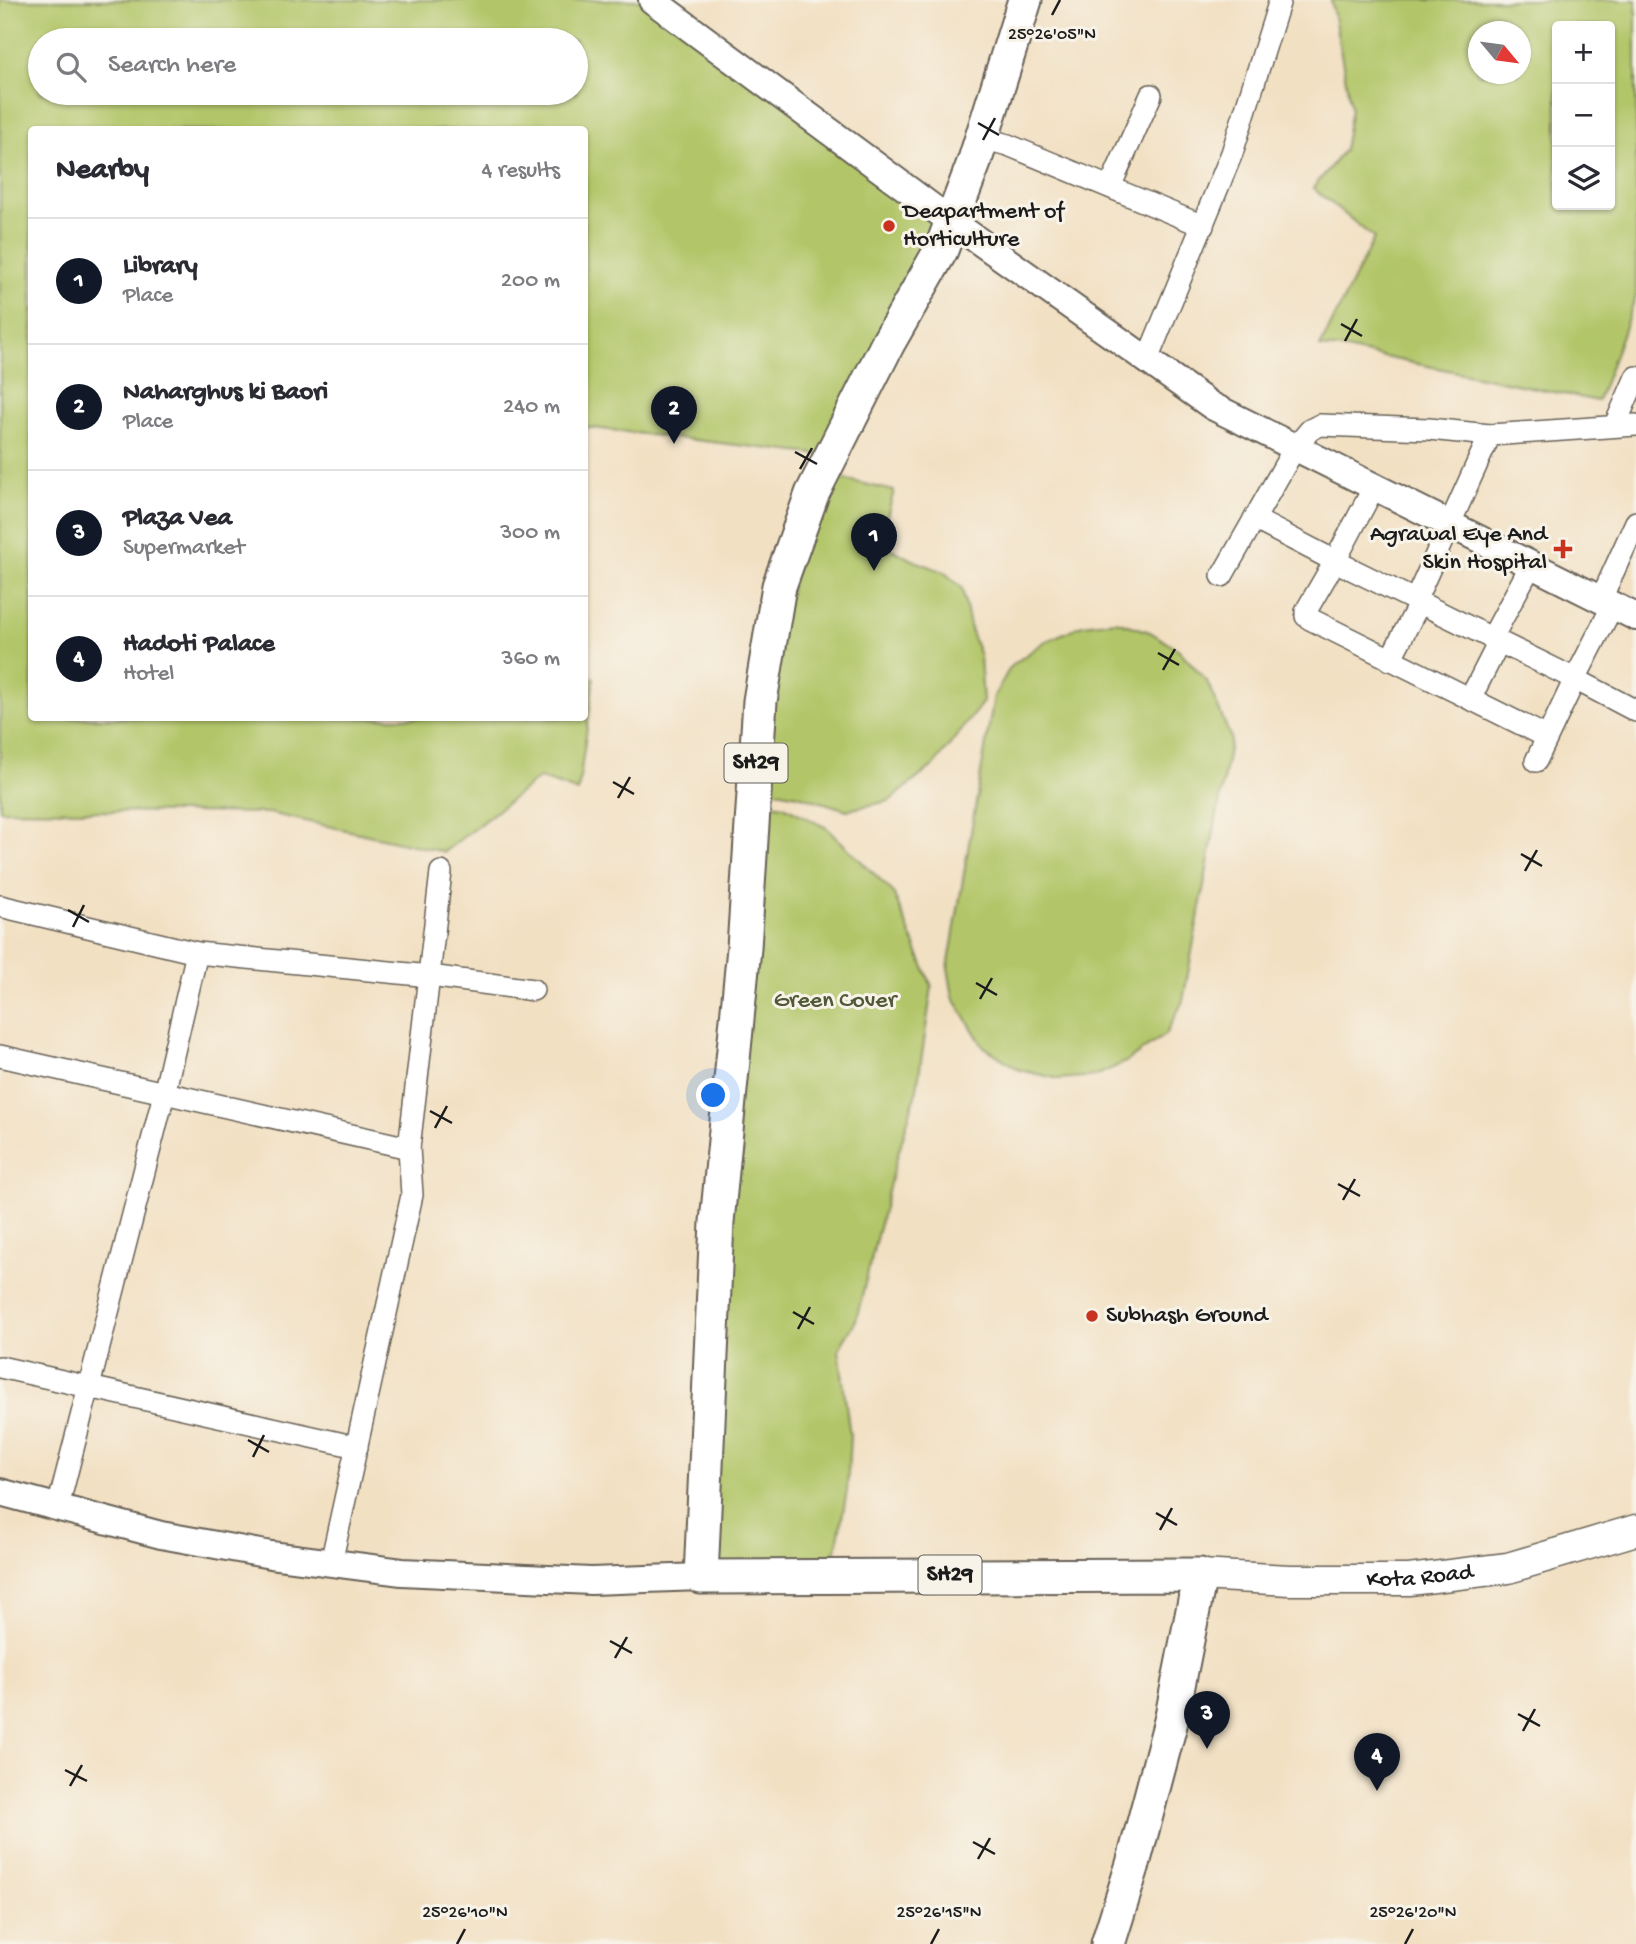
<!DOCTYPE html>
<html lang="en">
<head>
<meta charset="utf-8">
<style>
	:root { --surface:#fff; --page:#f2f2f3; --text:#2b2b33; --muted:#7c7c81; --line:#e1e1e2; --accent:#111827 }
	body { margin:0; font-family:"Gochi Hand",sans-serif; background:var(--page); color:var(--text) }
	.controls { position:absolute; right:21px; top:21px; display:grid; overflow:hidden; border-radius:7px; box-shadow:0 2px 5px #0004 }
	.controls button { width:63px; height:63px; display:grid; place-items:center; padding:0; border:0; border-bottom:2px solid var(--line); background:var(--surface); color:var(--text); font:35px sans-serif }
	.compass { position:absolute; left:1468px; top:21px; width:63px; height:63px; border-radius:50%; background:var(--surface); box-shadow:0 2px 5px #0004; rotate:119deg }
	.you { position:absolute; left:714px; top:1096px; width:24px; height:24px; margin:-18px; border:5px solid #fff; border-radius:50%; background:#1a73e8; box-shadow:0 0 0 10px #1a73e833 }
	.badge { display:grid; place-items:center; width:46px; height:46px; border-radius:50%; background:var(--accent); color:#fff; font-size:23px; font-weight:700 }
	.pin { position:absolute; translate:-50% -58px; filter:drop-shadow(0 2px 4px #0008) }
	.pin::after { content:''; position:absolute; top:37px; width:24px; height:21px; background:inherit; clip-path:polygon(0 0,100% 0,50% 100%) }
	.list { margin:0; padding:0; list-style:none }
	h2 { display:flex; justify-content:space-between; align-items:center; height:91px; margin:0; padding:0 28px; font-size:30px }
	h2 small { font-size:23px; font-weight:400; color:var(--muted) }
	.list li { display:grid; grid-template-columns:46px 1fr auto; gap:21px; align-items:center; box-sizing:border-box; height:126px; padding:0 28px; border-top:2px solid var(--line) }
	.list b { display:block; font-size:26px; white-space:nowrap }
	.list p { margin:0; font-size:23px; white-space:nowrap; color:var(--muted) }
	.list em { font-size:23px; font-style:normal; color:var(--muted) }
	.icon { flex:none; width:38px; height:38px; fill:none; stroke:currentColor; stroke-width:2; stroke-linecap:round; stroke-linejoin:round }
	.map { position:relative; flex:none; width:1636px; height:1944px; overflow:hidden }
	.search { position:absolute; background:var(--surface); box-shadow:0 2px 5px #0004; left:28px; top:28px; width:560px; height:77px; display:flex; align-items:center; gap:18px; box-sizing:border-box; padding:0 24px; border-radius:38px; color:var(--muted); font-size:26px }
	.panel { position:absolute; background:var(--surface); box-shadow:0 2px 5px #0004; left:28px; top:126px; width:560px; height:595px; border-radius:7px }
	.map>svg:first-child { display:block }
	.green { fill:#b2c669; stroke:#677142; stroke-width:2; fill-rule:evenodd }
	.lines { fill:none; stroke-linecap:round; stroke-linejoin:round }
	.minor-casing { stroke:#676156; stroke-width:24 }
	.tertiary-casing { stroke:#676156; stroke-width:30 }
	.secondary-casing { stroke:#676156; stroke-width:33 }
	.primary-casing { stroke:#676156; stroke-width:37 }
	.minor { stroke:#fff; stroke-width:21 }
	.tertiary { stroke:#fff; stroke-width:26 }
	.secondary { stroke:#fff; stroke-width:30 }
	.primary { stroke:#fff; stroke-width:33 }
	.ticks { fill:none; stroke:#1c1c1c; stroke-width:2.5 }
	.poi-dot { fill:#c8321e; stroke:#f7f3e8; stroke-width:2.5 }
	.labels { text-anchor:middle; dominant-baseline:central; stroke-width:6; stroke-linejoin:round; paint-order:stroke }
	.shield { fill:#f7f3e8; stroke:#5e5c59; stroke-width:2 }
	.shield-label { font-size:23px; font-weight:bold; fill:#1c1c1c }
	.poi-label { font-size:24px; fill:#1c1c1c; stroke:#f7f3e8; text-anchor:start }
	.park-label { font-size:24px; fill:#505837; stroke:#f7f3e8 }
	.street-label { font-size:24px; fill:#1c1c1c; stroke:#f7f3e8 }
	.ticks-label { font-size:18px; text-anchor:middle; fill:#1c1c1c; stroke:#f7f3e8; stroke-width:6; stroke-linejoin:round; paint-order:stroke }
</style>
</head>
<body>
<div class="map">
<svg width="1636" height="1944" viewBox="0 0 1636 1944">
	<rect width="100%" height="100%" fill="#f7f3e8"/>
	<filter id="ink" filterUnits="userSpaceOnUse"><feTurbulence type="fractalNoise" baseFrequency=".0143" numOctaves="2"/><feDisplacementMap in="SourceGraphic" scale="14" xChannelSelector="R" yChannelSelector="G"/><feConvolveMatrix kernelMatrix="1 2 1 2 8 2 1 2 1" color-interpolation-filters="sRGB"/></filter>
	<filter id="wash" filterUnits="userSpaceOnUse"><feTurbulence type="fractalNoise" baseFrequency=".00686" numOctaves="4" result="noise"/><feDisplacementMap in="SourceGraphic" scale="28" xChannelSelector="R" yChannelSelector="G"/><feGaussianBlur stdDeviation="1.57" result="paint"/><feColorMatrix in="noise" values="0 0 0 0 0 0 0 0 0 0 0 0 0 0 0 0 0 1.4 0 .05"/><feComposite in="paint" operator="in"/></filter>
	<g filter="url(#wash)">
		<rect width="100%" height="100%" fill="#f2e0c3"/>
		<g class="green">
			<path d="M0,0H652L952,222L830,456L585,427L584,130H32V718H584L585,673L594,678L578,792L539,778L444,852L269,813L0,810ZM40,40H576V93H40Z"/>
			<path d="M1331,0H1636V296L1598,401L1345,349L1320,347L1374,238L1313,188L1344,150L1351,108ZM1557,26H1610V205H1557ZM1478,32H1520V74H1478Z"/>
			<polygon points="822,474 894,491 885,524 884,545 910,559 944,572 962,588 972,635 980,656 983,702 934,765 889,801 847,810 798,795 754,787 760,701"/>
			<polygon points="1116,621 1150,632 1179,650 1207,681 1231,738 1183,1001 1166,1034 1126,1062 1095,1076 1059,1079 1020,1070 983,1046 953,997 948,968 994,696 1011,666 1044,642 1082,625"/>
			<polygon points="754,801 784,806 827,828 893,892 932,987 917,1089 893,1171 856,1320 839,1349 850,1436 847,1491 831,1577 701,1577"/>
		</g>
	</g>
	<g filter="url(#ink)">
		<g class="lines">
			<defs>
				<g id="minor">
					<polyline points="982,138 1008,145 1203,226"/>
					<polyline points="1110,187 1151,95"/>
					<polyline points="1147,360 1232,153 1280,0"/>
					<polyline points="1615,425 1636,377"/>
					<polyline points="1374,487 1335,561 1575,679 1613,605"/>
					<polyline points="1254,519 1335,561 1306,611 1306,616 1310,619 1547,737"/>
					<polyline points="1222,576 1294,449 1310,430 1320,425 1429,429 1490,435"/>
					<polyline points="1601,599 1636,522"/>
					<polyline points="1415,601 1490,435 1636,425"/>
					<polyline points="1492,638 1531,565"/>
					<polyline points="1390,660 1419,604"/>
					<polyline points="1470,699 1499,642"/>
					<polyline points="1536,761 1575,679 1636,711"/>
					<polyline points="0,906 197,953 430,976 533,990"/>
					<polyline points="0,1056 409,1148"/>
					<polyline points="0,1367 357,1447"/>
					<polyline points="58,1507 164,1094 197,953"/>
					<polyline points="331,1563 412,1195 409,1148 441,872"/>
				</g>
				<g id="tertiary">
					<polyline points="652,0 952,222 1212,406 1636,617"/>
					<polyline points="0,1492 161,1535 271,1555 402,1572 591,1581 701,1577"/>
				</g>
				<g id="secondary">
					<path id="s1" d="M1200,1575L1290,1580H1409L1508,1568L1636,1530"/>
				</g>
				<polyline id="primary" points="1025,0 975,160 941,250 888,343 812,494 779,586 760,701 744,948 717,1222 701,1577 1200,1575 1171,1721 1133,1864 1108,1944"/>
			</defs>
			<use href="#minor" class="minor-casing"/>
			<use href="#tertiary" class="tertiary-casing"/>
			<use href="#secondary" class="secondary-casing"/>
			<use href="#primary" class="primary-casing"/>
			<use href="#minor" class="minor"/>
			<use href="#tertiary" class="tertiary"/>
			<use href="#secondary" class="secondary"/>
			<use href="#primary" class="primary"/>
		</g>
	</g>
	<path class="ticks" d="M1052,15L1060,0M978,123L999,135M983,140L995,118M1341,324L1362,336M1345,341L1357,319M795,452L817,464M800,469L812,448M1158,653L1179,665M1163,670L1175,649M613,782L634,794M618,798L630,777M1521,854L1542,866M1525,871L1537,850M68,910L89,922M73,927L84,905M976,983L997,995M980,999L992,978M430,1111L452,1123M435,1128L447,1106M1338,1184L1360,1196M1343,1200L1355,1179M793,1312L814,1324M798,1329L810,1307M248,1440L269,1452M253,1457L264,1435M1156,1513L1177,1525M1160,1530L1172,1508M610,1641L632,1653M615,1658L627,1637M1518,1714L1540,1726M1523,1731L1535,1709M65,1770L87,1781M70,1786L82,1765M973,1842L995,1854M978,1859L990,1838M457,1944L465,1929M931,1944L939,1929M1405,1944L1413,1929"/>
	<g class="poi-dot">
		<circle cx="889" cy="226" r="7"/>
		<path d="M1559.5 538.5h7v7h7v7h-7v7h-7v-7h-7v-7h7z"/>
		<circle cx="1092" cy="1316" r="7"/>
	</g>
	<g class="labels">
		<g class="shield">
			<rect x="724.5" y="743.5" width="63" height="39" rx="5"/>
			<rect x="918.5" y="1555.5" width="63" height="39" rx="5"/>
		</g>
		<g class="shield-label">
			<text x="756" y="763">SH29</text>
			<text x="950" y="1575">SH29</text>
		</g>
		<g class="poi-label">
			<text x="903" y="212">Deapartment of<tspan x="903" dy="28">Horticulture</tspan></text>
			<text x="1547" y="535" text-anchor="end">Agrawal Eye And<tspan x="1547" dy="28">Skin Hospital</tspan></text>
			<text x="1106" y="1316">Subhash Ground</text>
		</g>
		<g class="park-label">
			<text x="835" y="1001">Green Cover</text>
		</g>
		<g class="street-label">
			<text stroke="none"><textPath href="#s1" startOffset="220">Kota Road</textPath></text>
		</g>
	</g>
	<g class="ticks-label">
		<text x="1052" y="39">25°26'05"N</text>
		<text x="465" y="1917">25°26'10"N</text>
		<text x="939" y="1917">25°26'15"N</text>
		<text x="1413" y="1917">25°26'20"N</text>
	</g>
</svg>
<div class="controls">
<button>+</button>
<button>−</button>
<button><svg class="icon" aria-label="layers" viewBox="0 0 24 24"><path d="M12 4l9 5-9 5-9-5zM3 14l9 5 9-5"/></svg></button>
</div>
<svg class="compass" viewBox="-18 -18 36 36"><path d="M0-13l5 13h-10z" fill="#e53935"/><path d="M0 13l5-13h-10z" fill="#7c7c81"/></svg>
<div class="you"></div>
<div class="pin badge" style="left:874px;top:571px">1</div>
<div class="pin badge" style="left:674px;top:444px">2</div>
<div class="pin badge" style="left:1207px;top:1749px">3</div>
<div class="pin badge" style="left:1377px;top:1791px">4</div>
<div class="search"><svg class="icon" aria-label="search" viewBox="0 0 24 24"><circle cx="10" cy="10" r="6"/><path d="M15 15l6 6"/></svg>Search here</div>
<section class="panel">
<h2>Nearby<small>4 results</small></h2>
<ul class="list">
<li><span class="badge">1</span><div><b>Library</b><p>Place</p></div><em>200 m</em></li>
<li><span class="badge">2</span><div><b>Naharghus ki Baori</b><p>Place</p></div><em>240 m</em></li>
<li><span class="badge">3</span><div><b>Plaza Vea</b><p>Supermarket</p></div><em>300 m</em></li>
<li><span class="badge">4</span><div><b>Hadoti Palace</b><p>Hotel</p></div><em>360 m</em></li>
</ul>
</section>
</div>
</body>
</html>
